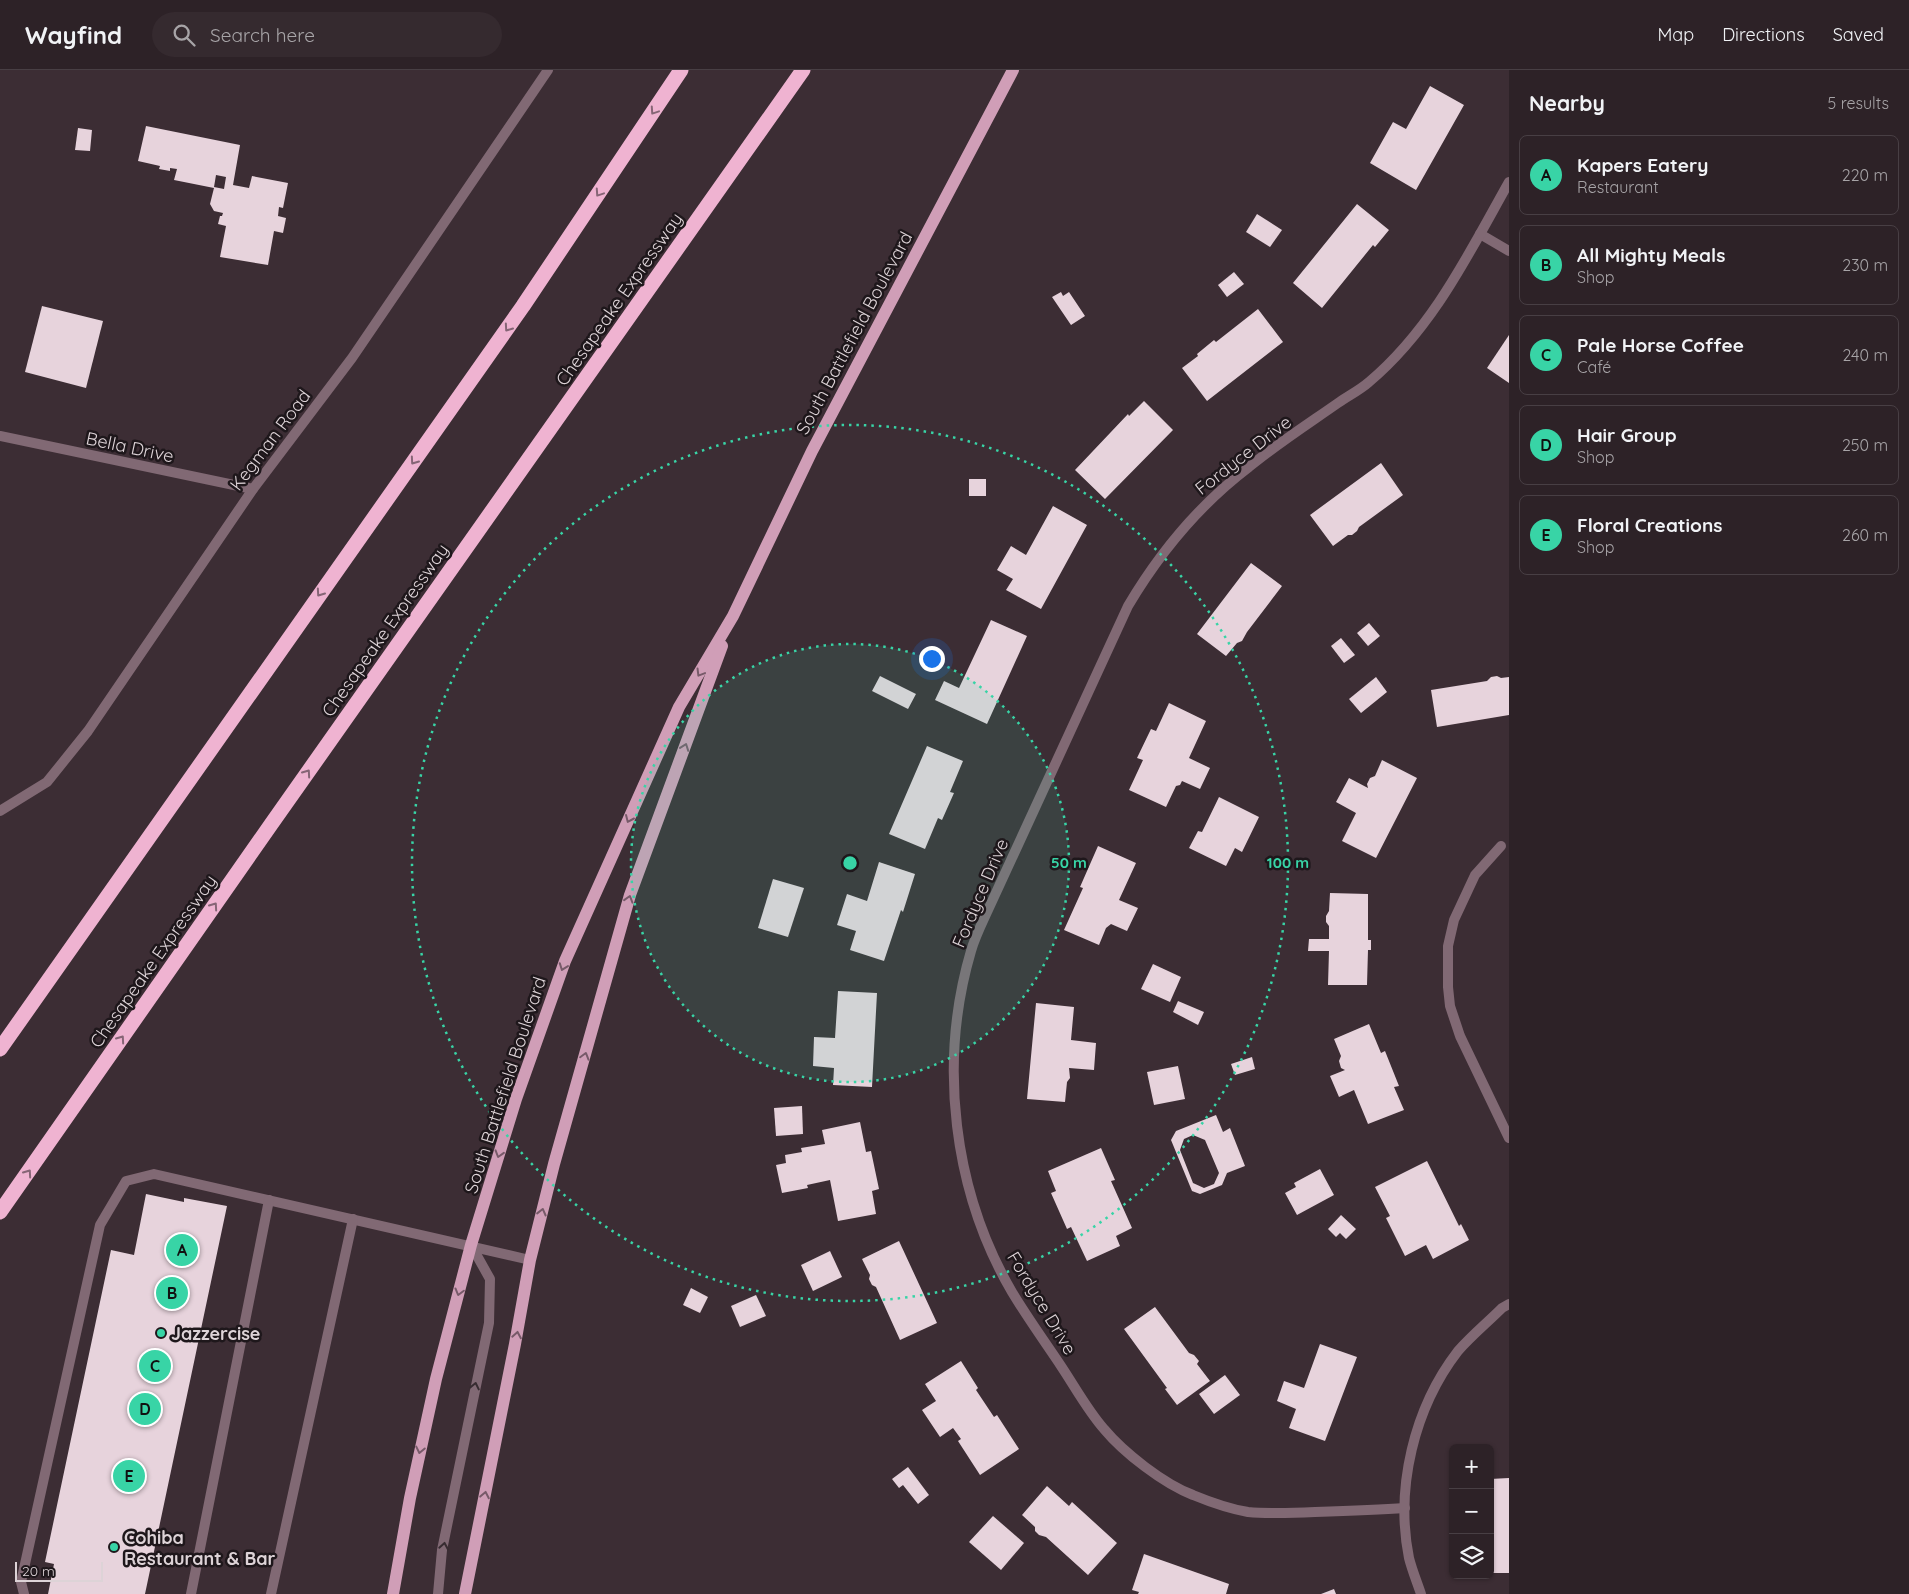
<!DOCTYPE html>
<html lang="en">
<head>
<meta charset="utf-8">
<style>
	:root { --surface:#2d2227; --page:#352a2f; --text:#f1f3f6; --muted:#a7a4a7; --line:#483f44; --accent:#38d4a6 }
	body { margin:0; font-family:Quicksand,sans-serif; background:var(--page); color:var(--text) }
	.controls { position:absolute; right:15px; bottom:15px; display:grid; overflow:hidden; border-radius:8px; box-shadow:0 1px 4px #0004 }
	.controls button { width:45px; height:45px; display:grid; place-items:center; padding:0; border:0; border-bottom:1px solid var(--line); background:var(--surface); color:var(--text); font:25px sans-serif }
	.scale { position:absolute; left:15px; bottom:12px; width:88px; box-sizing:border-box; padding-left:5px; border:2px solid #ddd3d7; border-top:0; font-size:14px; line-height:18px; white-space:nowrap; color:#ddd3d7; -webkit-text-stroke:4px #1e171b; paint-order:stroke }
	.you { position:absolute; left:931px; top:588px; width:18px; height:18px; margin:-12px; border:4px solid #fff; border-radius:50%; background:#1a73e8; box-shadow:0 0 0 8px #1a73e833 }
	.badge { display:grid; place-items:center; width:32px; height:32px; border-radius:50%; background:var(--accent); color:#111; font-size:16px; font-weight:700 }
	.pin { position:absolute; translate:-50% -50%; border:2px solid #fff; box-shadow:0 1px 5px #0006 }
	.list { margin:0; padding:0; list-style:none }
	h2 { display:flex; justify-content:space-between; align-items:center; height:65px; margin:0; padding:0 20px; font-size:21px }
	h2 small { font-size:16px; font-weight:400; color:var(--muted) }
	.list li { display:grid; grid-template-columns:32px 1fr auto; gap:15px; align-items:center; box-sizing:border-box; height:80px; margin:0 10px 10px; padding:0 10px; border:1px solid var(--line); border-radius:8px }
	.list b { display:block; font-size:19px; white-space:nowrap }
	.list p { margin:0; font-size:16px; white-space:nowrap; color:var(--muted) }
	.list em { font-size:16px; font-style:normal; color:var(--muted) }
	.icon { flex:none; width:28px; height:28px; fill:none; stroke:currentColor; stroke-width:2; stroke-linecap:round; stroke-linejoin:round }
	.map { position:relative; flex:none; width:1509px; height:1524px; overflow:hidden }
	header { display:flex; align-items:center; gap:30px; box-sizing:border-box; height:70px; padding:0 25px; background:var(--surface); border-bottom:1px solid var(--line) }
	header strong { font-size:24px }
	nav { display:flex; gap:28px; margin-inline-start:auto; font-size:18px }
	.search { width:350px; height:45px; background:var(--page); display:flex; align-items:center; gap:12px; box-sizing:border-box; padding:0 18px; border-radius:28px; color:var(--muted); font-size:19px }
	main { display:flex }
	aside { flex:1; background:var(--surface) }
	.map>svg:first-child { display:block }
	.building { fill:#e7d3dc; fill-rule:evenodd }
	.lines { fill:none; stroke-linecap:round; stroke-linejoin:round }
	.service { stroke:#816974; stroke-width:10 }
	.minor { stroke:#816974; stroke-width:10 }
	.primary { stroke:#d09eb7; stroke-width:12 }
	.motorway { stroke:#efb3d1; stroke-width:15 }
	.oneway { stroke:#866576 }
	.oneway2 { stroke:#775a69 }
	.oneway3 { stroke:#372c31 }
	.ring { fill:none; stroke:#38d4a6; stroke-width:2.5; stroke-dasharray:2.5 5 }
	.poi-dot { fill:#38d4a6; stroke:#1e171b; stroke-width:2 }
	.labels { text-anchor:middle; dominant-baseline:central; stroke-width:5; stroke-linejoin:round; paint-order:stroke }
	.street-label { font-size:18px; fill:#ddd3d7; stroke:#1e171b }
	.poi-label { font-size:18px; font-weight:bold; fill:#ddd3d7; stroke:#1e171b; text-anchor:start }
	.centre { fill:#38d4a6; stroke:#1e171b; stroke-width:2.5 }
	.ring-label { font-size:15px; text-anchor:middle; font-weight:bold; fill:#38d4a6; stroke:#1e171b; stroke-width:5; stroke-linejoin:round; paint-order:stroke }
</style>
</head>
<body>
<header>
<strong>Wayfind</strong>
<div class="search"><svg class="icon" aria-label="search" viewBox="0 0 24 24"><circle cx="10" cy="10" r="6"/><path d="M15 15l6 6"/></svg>Search here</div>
<nav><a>Map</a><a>Directions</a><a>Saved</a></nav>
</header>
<main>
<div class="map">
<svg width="1509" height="1524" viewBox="0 0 1509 1524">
	<rect width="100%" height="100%" fill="#3c2d34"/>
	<g class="building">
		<polygon points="1430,16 1464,35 1416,120 1370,93 1393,52 1406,59"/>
		<path d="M146,56L240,75L233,115L249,118L252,106L288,113L283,138L279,137L278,146L286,148L283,163L274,161L268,195L220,187L226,156L218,154L220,146H222L223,143L214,141L210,134L214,118L174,110L177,99L170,98V101L159,99L160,96L138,91ZM216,105L226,107L224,119L214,117Z"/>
		<polygon points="78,58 92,60 90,81 75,80"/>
		<polygon points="1357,134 1389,160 1375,177 1373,175 1322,238 1293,213"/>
		<polygon points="1257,144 1282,160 1270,177 1246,162"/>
		<polygon points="1234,202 1244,214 1227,227 1218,215"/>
		<polygon points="1061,222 1063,226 1069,222 1085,246 1071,255 1052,227"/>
		<polygon points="42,236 103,251 86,318 25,302"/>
		<polygon points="1258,239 1283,272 1207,331 1182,298 1198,286 1197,284 1214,270 1216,272"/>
		<polygon points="1509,265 1509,313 1487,298"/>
		<polygon points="1144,331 1173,360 1105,429 1075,400 1128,344 1129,346"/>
		<polygon points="1381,393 1403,425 1359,457 1357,461 1352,465 1348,465 1333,476 1310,445"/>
		<rect x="969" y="409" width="17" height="17"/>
		<polygon points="1053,436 1087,455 1041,539 1006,520 1013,509 997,500 1011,476 1026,485"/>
		<polygon points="1251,493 1282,516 1247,562 1242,571 1237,573 1226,586 1197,564"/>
		<polygon points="991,550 1027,566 987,654 935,630 944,611 959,618"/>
		<polygon points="1369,553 1380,566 1368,576 1357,563"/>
		<polygon points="1341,568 1355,585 1344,593 1331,576"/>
		<polygon points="880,606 916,624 908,639 872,621"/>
		<polygon points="1497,606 1501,608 1509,607 1509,645 1437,657 1431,620 1487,611 1491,607"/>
		<polygon points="1376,607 1387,622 1361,643 1349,629"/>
		<polygon points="1169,633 1206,651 1189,688 1210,698 1200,719 1182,711 1180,715 1176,716 1166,737 1129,720 1143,690 1137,688 1151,659 1156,661"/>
		<polygon points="927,676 963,691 950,722 954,723 942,750 938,748 925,779 889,764"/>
		<polygon points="1382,690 1417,708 1376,788 1342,771 1356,743 1336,732 1349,708 1368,718 1367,714 1370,708 1375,706"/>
		<polygon points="1219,727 1259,747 1242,782 1235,778 1226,796 1189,778 1198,761 1202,762"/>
		<polygon points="1098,776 1136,793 1119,830 1138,838 1127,861 1111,854 1106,858 1099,875 1064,860 1083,818 1080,817"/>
		<polygon points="879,792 915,804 903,842 901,840 884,891 850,880 856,861 837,855 847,824 867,831"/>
		<polygon points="773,809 804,818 788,867 758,858"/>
		<polygon points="1330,823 1368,824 1368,870 1371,870 1371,880 1368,880 1367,915 1328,915 1329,881 1308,881 1309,869 1329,869 1329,856 1326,852 1326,846 1329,841"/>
		<polygon points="1153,894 1181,907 1170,932 1141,919"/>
		<polygon points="838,921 877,923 872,1017 833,1015 834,998 813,996 814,967 835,968"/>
		<polygon points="1178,931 1204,942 1198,955 1173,942"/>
		<polygon points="1036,933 1074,937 1071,970 1096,973 1094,1000 1069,998 1070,1008 1067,1012 1065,1032 1027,1029"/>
		<polygon points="1369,954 1381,983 1385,981 1399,1016 1394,1017 1404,1040 1368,1054 1354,1020 1339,1027 1330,1006 1345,1000 1341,998 1339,991 1341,986 1334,969"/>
		<polygon points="1252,987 1255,999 1235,1005 1231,994"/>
		<polygon points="1178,996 1185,1029 1154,1035 1147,1002"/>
		<polygon points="802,1036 803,1064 776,1066 774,1038"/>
		<path d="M1216,1045L1223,1062L1230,1058L1245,1096L1227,1103L1222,1115L1200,1124L1192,1121L1171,1070L1176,1061ZM1193,1065L1205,1070L1219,1103L1214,1114L1204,1118L1193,1113L1180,1080L1184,1069Z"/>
		<polygon points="860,1052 866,1082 871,1081 879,1119 872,1121 876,1144 838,1151 830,1110 807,1115 808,1118 782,1123 776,1095 786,1093 785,1085 802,1082 801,1078 825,1074 822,1060"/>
		<polygon points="1101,1078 1115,1110 1111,1111 1132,1158 1116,1166 1120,1176 1087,1191 1071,1157 1067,1159 1051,1123 1056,1121 1048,1101"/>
		<polygon points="1427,1091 1459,1156 1461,1154 1469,1170 1433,1189 1426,1175 1405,1186 1386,1148 1390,1146 1375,1117"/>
		<polygon points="1320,1099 1334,1125 1297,1145 1285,1123 1296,1117 1294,1113"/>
		<polygon points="146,1124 184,1132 184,1128 227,1136 145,1524 48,1524 54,1494 45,1492 111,1180 134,1185"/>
		<polygon points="1341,1145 1356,1159 1346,1169 1340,1163 1336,1167 1328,1159"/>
		<polygon points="899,1171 937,1253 900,1270 876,1217 872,1215 869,1209 870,1205 862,1189"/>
		<polygon points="830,1181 842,1207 813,1221 801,1195"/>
		<polygon points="691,1218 708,1227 700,1243 683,1235"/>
		<polygon points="756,1225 766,1246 740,1257 731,1236"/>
		<polygon points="1155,1237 1189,1283 1194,1285 1199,1291 1197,1294 1210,1311 1177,1335 1165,1319 1167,1318 1124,1259"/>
		<polygon points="1320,1274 1357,1287 1325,1371 1289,1358 1296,1339 1277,1331 1284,1311 1304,1318"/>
		<polygon points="961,1291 978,1318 976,1320 994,1347 997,1345 1019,1379 980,1405 958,1371 961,1369 953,1358 940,1367 922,1340 936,1331 925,1314"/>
		<polygon points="1225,1305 1240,1325 1214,1344 1199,1324"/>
		<polygon points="908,1397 929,1425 918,1434 903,1415 899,1418 892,1409"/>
		<polygon points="1509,1408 1509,1503 1490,1503 1490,1409"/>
		<polygon points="1047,1416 1069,1436 1072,1432 1117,1473 1088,1505 1046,1467 1039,1465 1035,1461 1035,1457 1022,1445"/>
		<polygon points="993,1446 1024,1473 1001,1500 969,1472"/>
		<polygon points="1144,1484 1229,1514 1226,1524 1138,1524 1139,1522 1132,1520"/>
		<polygon points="1334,1519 1336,1524 1321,1524"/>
	</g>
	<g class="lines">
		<g class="service">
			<polyline points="24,1524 21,1512 100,1155 126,1111 154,1104 530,1190"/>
			<polyline points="191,1524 269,1130"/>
			<polyline points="271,1524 353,1149"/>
			<polyline points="438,1524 442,1480 489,1253 490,1209 471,1175"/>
		</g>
		<g class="minor">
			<polyline points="1480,164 1509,181"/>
			<polyline points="0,366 253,419"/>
			<polyline points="0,741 47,712 88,661 253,419 352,288 548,0"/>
			<polyline points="1501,776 1475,805 1454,850 1448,876 1448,917 1450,936 1460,966 1509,1068"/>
			<path d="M1405,1438C1375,1440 1345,1441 1315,1442C1293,1443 1271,1444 1248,1442C1230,1439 1210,1432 1193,1425C1164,1414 1124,1383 1104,1359C1088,1341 1075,1317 1061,1296C1045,1272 1027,1247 1012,1222C953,1121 938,993 971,881C975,867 982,853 988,840L1128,536C1160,482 1199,435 1249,397C1277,374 1308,354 1338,333C1348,326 1360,320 1369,312C1433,258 1469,183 1509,112"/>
			<path d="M1421,1524C1417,1512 1412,1500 1409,1488C1395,1418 1414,1338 1458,1281C1471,1266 1488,1252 1502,1238L1509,1234"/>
		</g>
		<g class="primary">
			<polyline points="393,1524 410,1428 436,1309 471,1175 516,1029 565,891 679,637 733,546 812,381 1013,0"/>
			<polyline points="465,1524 515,1274 530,1190 554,1094 630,825 722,576"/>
		</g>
		<g class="motorway">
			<polyline points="0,979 523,236 681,0"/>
			<polyline points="0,1142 272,753 803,0"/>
		</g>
	</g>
	<defs><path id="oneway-chevron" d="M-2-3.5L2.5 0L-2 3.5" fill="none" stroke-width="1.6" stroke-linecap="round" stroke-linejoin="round" transform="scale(1.25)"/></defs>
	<g class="oneway">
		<use href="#oneway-chevron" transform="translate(654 41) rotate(124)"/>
		<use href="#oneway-chevron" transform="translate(599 123) rotate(124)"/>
		<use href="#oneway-chevron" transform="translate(508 258) rotate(125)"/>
		<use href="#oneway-chevron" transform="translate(414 391) rotate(125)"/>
		<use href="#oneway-chevron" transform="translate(320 523) rotate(125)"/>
		<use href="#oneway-chevron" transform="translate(307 703) rotate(-55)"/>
		<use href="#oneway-chevron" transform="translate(214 836) rotate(-55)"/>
		<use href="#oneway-chevron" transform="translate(121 969) rotate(-55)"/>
		<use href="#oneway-chevron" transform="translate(28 1103) rotate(-55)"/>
	</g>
	<g class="oneway2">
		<use href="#oneway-chevron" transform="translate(700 603) rotate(121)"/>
		<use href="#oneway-chevron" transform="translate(685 677) rotate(-70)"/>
		<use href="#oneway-chevron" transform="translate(629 749) rotate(114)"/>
		<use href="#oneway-chevron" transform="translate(629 829) rotate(-73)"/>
		<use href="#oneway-chevron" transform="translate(563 897) rotate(110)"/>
		<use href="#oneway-chevron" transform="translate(585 986) rotate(-74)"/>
		<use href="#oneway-chevron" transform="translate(499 1084) rotate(107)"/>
		<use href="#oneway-chevron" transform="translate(542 1142) rotate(-76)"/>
		<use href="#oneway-chevron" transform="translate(459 1222) rotate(105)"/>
		<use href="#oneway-chevron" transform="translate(517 1265) rotate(-80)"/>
		<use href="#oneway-chevron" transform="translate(420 1380) rotate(102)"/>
		<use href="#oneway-chevron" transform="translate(485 1425) rotate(-79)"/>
	</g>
	<g class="oneway3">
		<use href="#oneway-chevron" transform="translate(475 1316) rotate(-78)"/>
		<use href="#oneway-chevron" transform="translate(444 1476) rotate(-80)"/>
	</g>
	<circle cx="850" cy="793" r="219" fill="#38d4a6" fill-opacity=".12"/>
	<g class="ring">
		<circle cx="850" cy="793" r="219"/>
		<circle cx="850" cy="793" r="438"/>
	</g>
	<g class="poi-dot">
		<circle cx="161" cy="1263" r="5"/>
		<circle cx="114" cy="1477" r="5"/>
	</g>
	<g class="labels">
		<g class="street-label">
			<text transform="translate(619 229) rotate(-55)">Chesapeake Expressway</text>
			<text transform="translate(854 263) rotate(-62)">South Battlefield Boulevard</text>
			<text transform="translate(270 370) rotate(-53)">Kegman Road</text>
			<text transform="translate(130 377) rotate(12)">Bella Drive</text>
			<text transform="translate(1243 385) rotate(-38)">Fordyce Drive</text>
			<text transform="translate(385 560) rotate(-55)">Chesapeake Expressway</text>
			<text transform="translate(980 823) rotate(-67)">Fordyce Drive</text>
			<text transform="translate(153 891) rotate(-55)">Chesapeake Expressway</text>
			<text transform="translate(505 1015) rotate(-72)">South Battlefield Boulevard</text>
			<text transform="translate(1042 1233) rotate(59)">Fordyce Drive</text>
		</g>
		<g class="poi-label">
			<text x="171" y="1263">Jazzercise</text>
			<text x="124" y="1467">Cohiba<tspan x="124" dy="21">Restaurant &amp; Bar</tspan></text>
		</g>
	</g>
	<circle cx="850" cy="793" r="8" class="centre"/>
	<g class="ring-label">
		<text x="1069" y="798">50 m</text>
		<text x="1288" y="798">100 m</text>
	</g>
</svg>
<div class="controls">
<button>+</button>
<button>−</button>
<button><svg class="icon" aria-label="layers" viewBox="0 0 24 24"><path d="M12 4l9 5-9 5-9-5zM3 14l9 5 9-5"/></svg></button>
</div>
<div class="scale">20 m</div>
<div class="you"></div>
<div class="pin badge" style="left:182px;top:1180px">A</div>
<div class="pin badge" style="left:172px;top:1223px">B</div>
<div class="pin badge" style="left:155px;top:1296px">C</div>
<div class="pin badge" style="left:145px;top:1339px">D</div>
<div class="pin badge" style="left:129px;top:1406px">E</div>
</div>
<aside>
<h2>Nearby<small>5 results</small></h2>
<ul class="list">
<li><span class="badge">A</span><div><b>Kapers Eatery</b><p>Restaurant</p></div><em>220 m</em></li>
<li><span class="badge">B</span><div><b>All Mighty Meals</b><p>Shop</p></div><em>230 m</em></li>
<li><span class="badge">C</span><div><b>Pale Horse Coffee</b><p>Café</p></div><em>240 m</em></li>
<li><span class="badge">D</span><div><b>Hair Group</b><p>Shop</p></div><em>250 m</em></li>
<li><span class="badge">E</span><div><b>Floral Creations</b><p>Shop</p></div><em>260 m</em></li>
</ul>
</aside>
</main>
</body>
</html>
